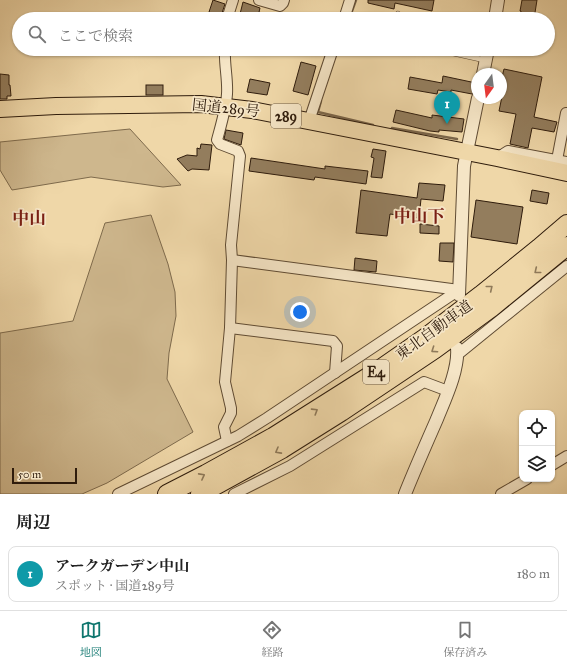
<!DOCTYPE html>
<html lang="ja">
<head>
<meta charset="utf-8">
<style>
	:root { --surface:#fff; --page:#f2f2f2; --text:#222; --muted:#767676; --line:#e0e0e0; --accent:#0f766e }
	body { margin:0; font-family:"IM FELL Great Primer","Noto Serif JP",serif; background:var(--page); color:var(--text) }
	.controls { position:absolute; right:12px; bottom:12px; display:grid; overflow:hidden; border-radius:8px; box-shadow:0 1px 3px #0004 }
	.controls button { width:36px; height:36px; display:grid; place-items:center; padding:0; border:0; border-bottom:1px solid var(--line); background:var(--surface); color:var(--text); font:20px sans-serif }
	.compass { position:absolute; left:471px; top:68px; width:36px; height:36px; border-radius:50%; background:var(--surface); box-shadow:0 1px 3px #0004; rotate:194deg }
	.scale { position:absolute; left:12px; bottom:10px; width:65px; box-sizing:border-box; padding-left:4px; border:2px solid #2f1c0c; border-top:0; font-size:11px; line-height:14px; white-space:nowrap; color:#2f1c0c; -webkit-text-stroke:3px #f5e5c6; paint-order:stroke }
	.you { position:absolute; left:300px; top:312px; width:14px; height:14px; margin:-10px; border:3px solid #fff; border-radius:50%; background:#1a73e8; box-shadow:0 0 0 6px #1a73e833 }
	.badge { display:grid; place-items:center; width:26px; height:26px; border-radius:50%; background:var(--accent); color:#fff; font-size:13px; font-weight:700 }
	.pin { position:absolute; translate:-50% -33px; filter:drop-shadow(0 1px 2px #0008) }
	.pin::after { content:''; position:absolute; top:21px; width:14px; height:12px; background:inherit; clip-path:polygon(0 0,100% 0,50% 100%) }
	.list { margin:0; padding:0; list-style:none }
	h2 { display:flex; justify-content:space-between; align-items:center; height:52px; margin:0; padding:0 16px; font-size:17px }
	h2 small { font-size:13px; font-weight:400; color:var(--muted) }
	.list li { display:grid; grid-template-columns:26px 1fr auto; gap:12px; align-items:center; box-sizing:border-box; height:56px; margin:0 8px 8px; padding:0 8px; border:1px solid var(--line); border-radius:8px }
	.list b { display:block; font-size:15px; white-space:nowrap }
	.list p { margin:0; font-size:13px; white-space:nowrap; color:var(--muted) }
	.list em { font-size:13px; font-style:normal; color:var(--muted) }
	.icon { flex:none; width:22px; height:22px; fill:none; stroke:currentColor; stroke-width:2; stroke-linecap:round; stroke-linejoin:round }
	.map { position:relative; flex:none; width:567px; height:494px; overflow:hidden }
	.search { position:absolute; background:var(--surface); box-shadow:0 1px 3px #0004; left:12px; right:12px; top:12px; height:44px; display:flex; align-items:center; gap:10px; box-sizing:border-box; padding:0 14px; border-radius:22px; color:var(--muted); font-size:15px }
	.sheet { height:116px; background:var(--surface) }
	nav { display:flex; justify-content:space-around; align-items:center; box-sizing:border-box; height:56px; border-top:1px solid var(--line); background:var(--surface); font-size:11px; color:var(--muted) }
	nav a { display:grid; justify-items:center; gap:2px }
	nav .on { color:var(--accent) }
	.map>svg:first-child { display:block }
	.green { fill:#ceb78d; stroke:#7e6a4c }
	.lines { fill:none; stroke-linecap:round; stroke-linejoin:round }
	.stream { stroke:#7b664a; stroke-width:2.5 }
	.building { fill:#937d5d; stroke:#2f1c0c }
	.service-casing { stroke:#5f4b33; stroke-width:6 }
	.minor-casing { stroke:#5f4b33; stroke-width:12 }
	.tertiary-casing { stroke:#5f4b33; stroke-width:14 }
	.trunk-casing { stroke:#2f1c0c; stroke-width:18 }
	.motorway-casing { stroke:#2f1c0c; stroke-width:20 }
	.service { stroke:#f5e5c6; stroke-width:5 }
	.minor { stroke:#f5e5c6; stroke-width:10 }
	.tertiary { stroke:#f5e5c6; stroke-width:12 }
	.trunk { stroke:#efd7a8; stroke-width:16 }
	.motorway { stroke:#efd7a8; stroke-width:18 }
	.oneway { stroke:#8f7a5a }
	.labels { text-anchor:middle; dominant-baseline:central; stroke-width:3.5; stroke-linejoin:round; paint-order:stroke }
	.shield { fill:#f5e5c6; stroke:#6a5844; stroke-width:1 }
	.shield-label { font-size:14px; font-weight:bold; fill:#2f1c0c }
	.street-label { font-size:15px; fill:#2f1c0c; stroke:#f5e5c6 }
	.quarter-label { font-size:17px; font-weight:bold; fill:#7a1f14; stroke:#f5e5c6 }
</style>
</head>
<body>
<div class="map">
<svg width="567" height="494" viewBox="0 0 567 494">
	<rect width="100%" height="100%" fill="#efd7a8"/>
	<filter id="stains"><feTurbulence type="fractalNoise" baseFrequency=".005" numOctaves="4"/><feColorMatrix values="0 0 0 0 .2 0 0 0 0 .09 0 0 0 0 .02 0 0 0 .5 -.17"/></filter>
	<radialGradient id="worn" r=".72"><stop offset=".6" stop-color="#630" stop-opacity="0"/><stop offset="1" stop-color="#630" stop-opacity=".3"/></radialGradient>
	<g class="green">
		<polygon points="130,129 181,185 163,187 91,177 12,190 0,170 0,142"/>
		<polygon points="151,215 168,264 175,292 176,316 169,353 167,379 193,432 107,483 82,494 0,494 0,333 73,321 105,223"/>
	</g>
	<g class="lines">
		<g class="stream">
			<polyline points="352,11 356,0"/>
			<polyline points="321,101 318,112 373,125"/>
			<polyline points="392,128 457,139"/>
		</g>
	</g>
	<g class="building">
		<polygon points="213,0 225,4 221,16 209,12"/>
		<polygon points="368,0 434,0 432,11 395,3 394,9 368,3"/>
		<polygon points="522,0 537,0 534,19 520,19 521,11 520,11"/>
		<polygon points="243,2 260,8 259,12 275,17 274,19 256,19 240,14"/>
		<polygon points="301,62 316,66 308,95 293,91"/>
		<polygon points="504,69 542,77 534,117 557,122 554,132 532,128 528,148 510,144 516,114 499,111 505,82 501,81"/>
		<polygon points="0,74 9,75 9,85 10,85 11,96 7,96 7,99 0,99"/>
		<polygon points="443,76 476,83 475,92 472,94 451,90 451,92 438,90 437,94 408,89 410,77 442,83"/>
		<polygon points="250,79 270,83 267,95 247,92"/>
		<rect x="146" y="85" width="17" height="10"/>
		<polygon points="396,110 432,118 432,115 464,119 462,132 439,130 439,132 430,131 393,122"/>
		<polygon points="226,130 243,133 241,145 224,139"/>
		<polygon points="201,144 212,145 209,170 192,169 188,171 177,159 187,155 197,156 197,148 200,149"/>
		<polygon points="373,149 386,151 382,178 371,177 374,158 371,157"/>
		<polygon points="251,158 325,169 325,166 368,171 366,184 315,177 314,180 249,171"/>
		<polygon points="419,183 445,185 443,201 421,199 419,218 390,214 387,236 356,233 361,190 417,198"/>
		<polygon points="532,190 549,193 547,204 530,201"/>
		<polygon points="476,200 523,207 517,244 471,237"/>
		<polygon points="420,224 439,226 439,234 420,233"/>
		<polygon points="440,243 454,243 453,262 439,261"/>
		<polygon points="355,258 377,261 376,272 354,270"/>
	</g>
	<g class="lines">
		<defs>
			<g id="service">
				<polyline points="398,14 404,19"/>
				<polyline points="443,49 449,52 485,60"/>
			</g>
			<g id="minor">
				<polyline points="259,0 280,6 283,3 284,0"/>
				<polyline points="227,19 233,0"/>
				<polyline points="344,19 350,0"/>
				<path d="M225,49C224,64 228,79 227,94C226,109 221,125 217,140L220,144L238,151L240,156L231,245L232,260L230,328L225,382L231,408V413L224,427L227,441"/>
				<polyline points="309,121 333,49"/>
				<polyline points="497,158 508,151 567,162"/>
				<polyline points="557,160 566,113"/>
				<polyline points="232,260 459,290"/>
				<polyline points="230,328 333,341 337,346 335,373"/>
				<polyline points="457,355 567,266"/>
				<polyline points="552,465 567,456"/>
				<polyline points="118,494 238,436 267,418 459,290"/>
				<polyline points="234,494 290,466 424,382 448,391"/>
				<polyline points="501,494 527,479"/>
			</g>
			<g id="tertiary">
				<polyline points="495,19 498,0"/>
				<polyline points="483,74 488,49"/>
				<polyline points="459,295 464,166 478,98"/>
				<path d="M405,494C415,469 426,444 437,419C445,399 459,370 457,348"/>
			</g>
			<polyline id="trunk" points="0,109 56,106 201,104 252,110 497,158 567,173"/>
			<g id="motorway">
				<polyline points="167,494 206,474 273,437 379,370 425,338 481,295 539,248 567,224"/>
				<polyline points="200,494 282,449 341,412 435,349 491,308 567,246"/>
			</g>
		</defs>
		<use href="#service" class="service-casing"/>
		<use href="#minor" class="minor-casing"/>
		<use href="#tertiary" class="tertiary-casing"/>
		<use href="#trunk" class="trunk-casing"/>
		<use href="#motorway" class="motorway-casing"/>
		<use href="#service" class="service"/>
		<use href="#minor" class="minor"/>
		<use href="#tertiary" class="tertiary"/>
		<use href="#trunk" class="trunk"/>
		<use href="#motorway" class="motorway"/>
	</g>
	<defs><path id="oneway-chevron" d="M-2-3.5L2.5 0L-2 3.5" fill="none" stroke-width="1.6" stroke-linecap="round" stroke-linejoin="round"/></defs>
	<g class="oneway">
		<use href="#oneway-chevron" transform="translate(537 271) rotate(141)"/>
		<use href="#oneway-chevron" transform="translate(490 288) rotate(-39)"/>
		<use href="#oneway-chevron" transform="translate(434 350) rotate(146)"/>
		<use href="#oneway-chevron" transform="translate(315 411) rotate(-32)"/>
		<use href="#oneway-chevron" transform="translate(278 451) rotate(151)"/>
		<use href="#oneway-chevron" transform="translate(202 476) rotate(-28)"/>
	</g>
	<g class="labels">
		<g class="shield">
			<rect x="271" y="104" width="30" height="24" rx="3"/>
			<rect x="363" y="360" width="26" height="24" rx="3"/>
		</g>
		<g class="shield-label">
			<text x="286" y="116">289</text>
			<text x="376" y="372">E4</text>
		</g>
		<g class="street-label">
			<text transform="translate(226 108) rotate(6)">国道289号</text>
			<text transform="translate(434 330) rotate(-36)">東北自動車道</text>
		</g>
		<g class="quarter-label">
			<text x="419" y="216">中山下</text>
			<text x="29" y="218">中山</text>
		</g>
	</g>
	<rect width="100%" height="100%" filter="url(#stains)"/>
	<rect width="100%" height="100%" fill="url(#worn)"/>
</svg>
<div class="controls">
<button><svg class="icon" aria-label="locate" viewBox="0 0 24 24"><circle cx="12" cy="12" r="6"/><path d="M12 2v4M12 18v4M2 12h4M18 12h4"/></svg></button>
<button><svg class="icon" aria-label="layers" viewBox="0 0 24 24"><path d="M12 4l9 5-9 5-9-5zM3 14l9 5 9-5"/></svg></button>
</div>
<svg class="compass" viewBox="-18 -18 36 36"><path d="M0-13l5 13h-10z" fill="#e53935"/><path d="M0 13l5-13h-10z" fill="#767676"/></svg>
<div class="scale">50 m</div>
<div class="you"></div>
<div class="pin badge" style="left:447px;top:124px;background:#0f9aa8">1</div>
<div class="search"><svg class="icon" aria-label="search" viewBox="0 0 24 24"><circle cx="10" cy="10" r="6"/><path d="M15 15l6 6"/></svg>ここで検索</div>
</div>
<section class="sheet">
<h2>周辺<small></small></h2>
<ul class="list">
<li><span class="badge" style="background:#0f9aa8">1</span><div><b>アークガーデン中山</b><p>スポット · 国道289号</p></div><em>180 m</em></li>
</ul>
</section>
<nav>
<a class="on"><svg class="icon" aria-label="map" viewBox="0 0 24 24"><path d="M3 6l6-2 6 2 6-2v14l-6 2-6-2-6 2zM9 4v14M15 6v14"/></svg>地図</a>
<a><svg class="icon" aria-label="directions" viewBox="0 0 24 24"><path d="M12 3l9 9-9 9-9-9zM9 14v-3h6M13 9l2 2-2 2"/></svg>経路</a>
<a><svg class="icon" aria-label="saved" viewBox="0 0 24 24"><path d="M7 4h10v16l-5-4-5 4z"/></svg>保存済み</a>
</nav>
</body>
</html>
